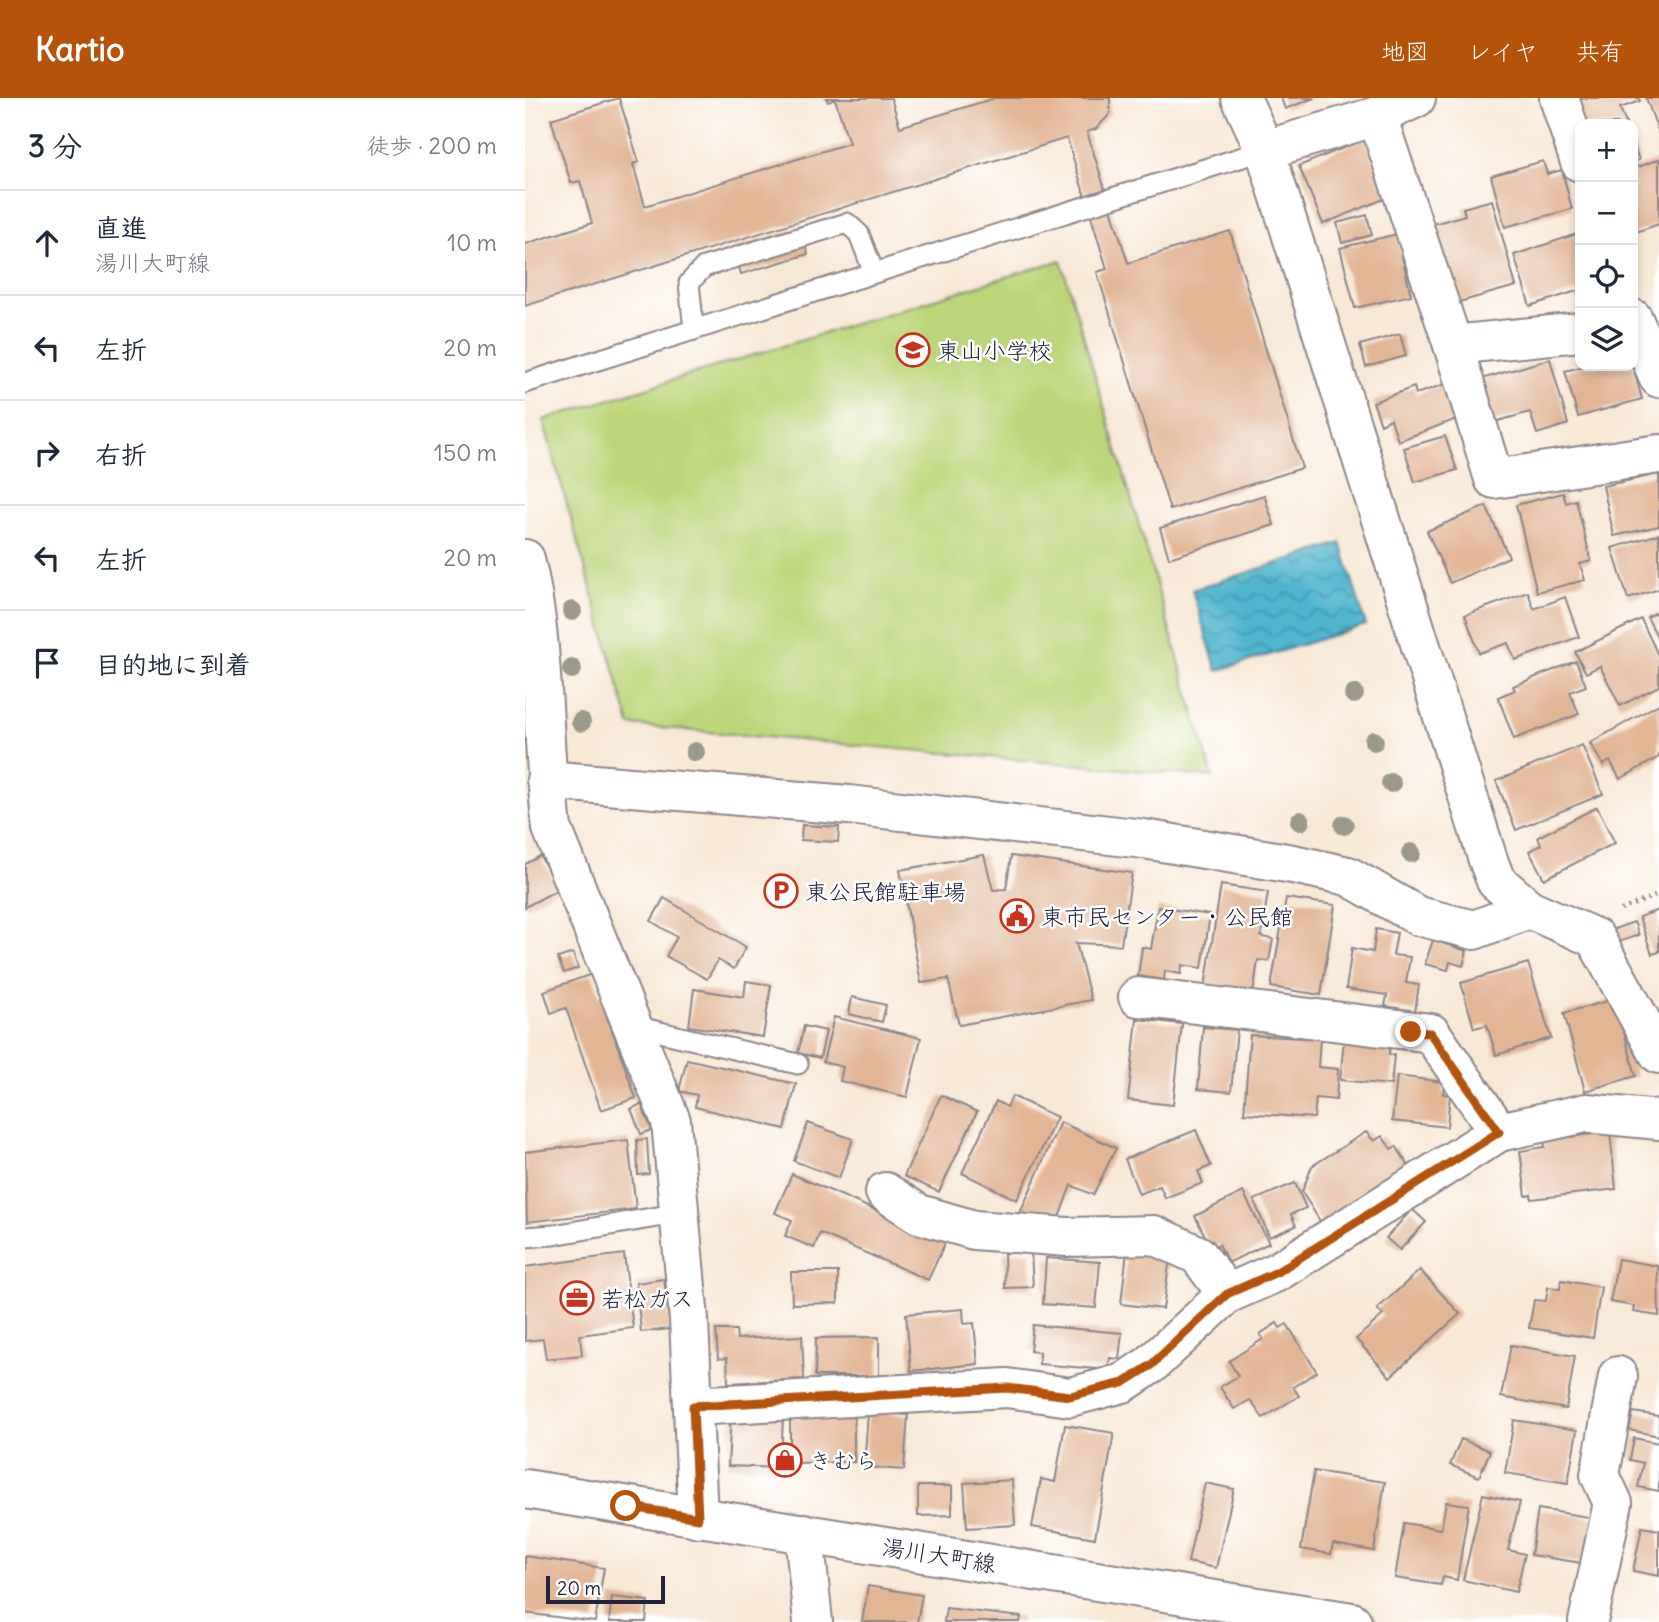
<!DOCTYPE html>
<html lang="ja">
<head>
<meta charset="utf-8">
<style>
	:root { --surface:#fff; --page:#f2f2f3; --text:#1f2937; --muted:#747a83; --line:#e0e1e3; --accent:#b45309 }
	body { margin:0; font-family:Delius,"Klee One",sans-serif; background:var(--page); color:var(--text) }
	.controls { position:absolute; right:21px; top:21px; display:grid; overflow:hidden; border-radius:14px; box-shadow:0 4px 10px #0003 }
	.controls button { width:63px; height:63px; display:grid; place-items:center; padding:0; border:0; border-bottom:2px solid var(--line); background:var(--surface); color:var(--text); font:35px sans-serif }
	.scale { position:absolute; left:21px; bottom:18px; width:119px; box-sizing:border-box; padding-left:7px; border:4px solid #22223b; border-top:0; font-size:19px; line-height:24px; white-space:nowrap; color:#22223b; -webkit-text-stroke:5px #fff; paint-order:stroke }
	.stop { position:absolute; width:21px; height:21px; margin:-16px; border:5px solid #b45309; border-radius:50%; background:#fff }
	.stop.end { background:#b45309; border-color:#fff; box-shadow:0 2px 7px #0008 }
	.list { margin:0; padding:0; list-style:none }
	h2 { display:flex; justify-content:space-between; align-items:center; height:91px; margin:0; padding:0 28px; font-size:30px }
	h2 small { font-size:23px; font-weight:400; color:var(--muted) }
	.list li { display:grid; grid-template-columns:46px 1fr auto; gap:21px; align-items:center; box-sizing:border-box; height:105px; padding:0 28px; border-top:2px solid var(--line) }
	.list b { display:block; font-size:26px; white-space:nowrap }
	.list p { margin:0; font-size:23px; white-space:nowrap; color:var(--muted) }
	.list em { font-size:23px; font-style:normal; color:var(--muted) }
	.icon { flex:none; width:38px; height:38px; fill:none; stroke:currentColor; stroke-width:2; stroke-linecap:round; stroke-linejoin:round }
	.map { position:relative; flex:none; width:1134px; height:1524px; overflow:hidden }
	header { display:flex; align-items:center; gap:42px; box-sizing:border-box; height:98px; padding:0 35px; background:var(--accent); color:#fff }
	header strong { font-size:33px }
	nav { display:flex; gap:38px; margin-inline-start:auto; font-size:24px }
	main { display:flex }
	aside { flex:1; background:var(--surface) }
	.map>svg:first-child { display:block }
	.pitch { fill:#bdd57a; stroke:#707c5a; stroke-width:2 }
	.water { fill:url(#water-waves); stroke:#386c84; stroke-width:2 }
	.building { fill:#e2b695 }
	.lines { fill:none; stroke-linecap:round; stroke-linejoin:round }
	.lane-casing { stroke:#8d8588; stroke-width:23 }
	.street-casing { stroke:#8d8588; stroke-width:42 }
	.secondary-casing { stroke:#8d8588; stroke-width:42 }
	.path { stroke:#8d8588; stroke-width:4.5; stroke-dasharray:2 5; stroke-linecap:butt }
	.lane { stroke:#fff; stroke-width:19 }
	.street { stroke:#fff; stroke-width:38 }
	.secondary { stroke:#fff; stroke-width:38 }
	.tree { fill:#9c998b }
	.route { stroke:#b45309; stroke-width:9 }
	.labels { text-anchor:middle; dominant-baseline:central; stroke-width:5; stroke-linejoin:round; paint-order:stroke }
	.poi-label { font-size:23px; fill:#22223b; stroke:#fff; text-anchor:start }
	.street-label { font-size:23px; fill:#22223b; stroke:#fff }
</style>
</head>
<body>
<header>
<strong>Kartio</strong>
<nav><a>地図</a><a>レイヤ</a><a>共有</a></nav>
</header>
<main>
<aside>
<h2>3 分<small>徒歩 · 200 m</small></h2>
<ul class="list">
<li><svg class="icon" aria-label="ahead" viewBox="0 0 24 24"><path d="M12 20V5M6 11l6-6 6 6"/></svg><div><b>直進</b><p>湯川大町線</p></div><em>10 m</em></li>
<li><svg class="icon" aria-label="left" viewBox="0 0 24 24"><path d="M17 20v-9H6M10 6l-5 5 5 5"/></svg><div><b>左折</b></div><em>20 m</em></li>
<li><svg class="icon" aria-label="right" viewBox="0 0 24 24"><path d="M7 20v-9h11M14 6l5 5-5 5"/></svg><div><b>右折</b></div><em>150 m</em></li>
<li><svg class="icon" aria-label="left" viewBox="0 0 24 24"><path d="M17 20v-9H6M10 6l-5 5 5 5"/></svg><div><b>左折</b></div><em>20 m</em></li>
<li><svg class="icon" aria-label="arrive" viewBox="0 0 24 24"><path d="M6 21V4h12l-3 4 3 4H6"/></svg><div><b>目的地に到着</b></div></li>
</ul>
</aside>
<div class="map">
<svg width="1134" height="1524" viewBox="0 0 1134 1524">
	<defs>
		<pattern id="water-waves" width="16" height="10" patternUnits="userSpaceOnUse" patternTransform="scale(1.75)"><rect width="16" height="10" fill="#4fb5cd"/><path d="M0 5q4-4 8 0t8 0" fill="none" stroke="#4193a8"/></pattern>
	</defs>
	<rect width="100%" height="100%" fill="#fff"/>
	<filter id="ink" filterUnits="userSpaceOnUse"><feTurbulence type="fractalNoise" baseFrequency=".0143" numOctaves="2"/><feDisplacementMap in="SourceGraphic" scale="14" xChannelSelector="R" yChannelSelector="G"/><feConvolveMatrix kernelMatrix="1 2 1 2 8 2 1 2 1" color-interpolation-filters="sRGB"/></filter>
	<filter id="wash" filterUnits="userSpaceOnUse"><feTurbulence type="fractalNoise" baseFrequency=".00686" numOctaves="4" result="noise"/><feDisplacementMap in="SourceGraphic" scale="28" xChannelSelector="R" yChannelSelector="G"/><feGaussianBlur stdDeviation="1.57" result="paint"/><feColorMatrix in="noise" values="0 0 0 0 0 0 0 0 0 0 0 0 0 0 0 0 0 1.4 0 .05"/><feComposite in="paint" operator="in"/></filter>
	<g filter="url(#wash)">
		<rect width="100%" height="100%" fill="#f8e8d6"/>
		<polygon class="pitch" points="536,162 688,679 105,627 18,322"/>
		<polygon class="water" points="816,445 841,527 692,573 667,492"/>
		<g id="blocks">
			<g class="building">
				<polygon points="94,0 114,64 108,66 120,108 324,45 310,1 303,4 301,0 366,0 375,29 470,0 585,0 585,16 571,31 562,34 603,165 705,133 777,370 645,412 572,174 582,171 542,40 0,208 0,146 67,125 55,83 46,85 26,21"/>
				<polygon points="756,0 789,0 760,11"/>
				<polygon points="1050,0 1114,0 1115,3 1095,10 1101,26 1059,26"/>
				<polygon points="1121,0 1134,0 1134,35"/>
				<polygon points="840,41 864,99 798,126 774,68"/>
				<polygon points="1108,46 1114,62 1108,64"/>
				<polygon points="1134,61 1134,126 1108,135 1108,71"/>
				<polygon points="1018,63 1022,76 1037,72 1047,111 980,129 966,78"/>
				<polygon points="967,102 991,188 927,206 905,127 940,117 938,110"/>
				<polygon points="842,117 847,137 817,145 812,125"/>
				<polygon points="275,130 283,156 216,176 209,150"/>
				<polygon points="1055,135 1055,192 1005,208 989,157"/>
				<polygon points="872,136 886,197 830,210 815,150"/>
				<polygon points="875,236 881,258 841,269 835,247"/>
				<polygon points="1025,261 1043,326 1012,336 1005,314 966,325 953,282"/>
				<polygon points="1059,268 1108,268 1117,301 1053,319 1040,273"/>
				<polygon points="920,286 932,321 873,343 866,321 856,326 848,304 889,289 891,296"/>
				<polygon points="920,338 932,372 890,384 879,350"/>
				<polygon points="1134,376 1134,428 1089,438 1078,388"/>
				<polygon points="1038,395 1041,405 1051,402 1066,463 1055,466 1060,482 1012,494 991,407"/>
				<polygon points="739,397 749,427 644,460 635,430"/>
				<polygon points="961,408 984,459 925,485 902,433"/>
				<polygon points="1134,436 1134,491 1103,501 1087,450"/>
				<polygon points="1003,494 1009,511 1040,499 1054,539 990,562 983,545 954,555 940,517"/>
				<polygon points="1134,513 1134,542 1122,519"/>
				<polygon points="1116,521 1134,559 1134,588 1095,608 1075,568 1061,575 1050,554"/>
				<polygon points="1051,563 1061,588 1045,594 1054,616 989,641 973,599 990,592 988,588"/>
				<polygon points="1134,606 1134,659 1095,681 1085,663 1078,667 1065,645"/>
				<polygon points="1057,647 1078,696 991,732 971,683"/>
				<polygon points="1072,709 1090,745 1019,781 1004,753 1016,747 1013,739"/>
				<polygon points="277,727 314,729 313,744 276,742"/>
				<polygon points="459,757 468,792 481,791 486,758 607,775 596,847 551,845 566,902 434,927 423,881 396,885 375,772"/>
				<polygon points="15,758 34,791 0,809 0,766"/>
				<polygon points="696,787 743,794 736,839 748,841 744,863 733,862 728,896 680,889"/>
				<polygon points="139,800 221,849 209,871 193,862 182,881 141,858 152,839 126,823"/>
				<polygon points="761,800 810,807 796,897 746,889"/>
				<polygon points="633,809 685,817 677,870 657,867 656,876 640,873 639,882 613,878 617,849 626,851"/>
				<polygon points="1134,812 1134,854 1127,856 1114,819"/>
				<polygon points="1109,824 1114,837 1091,845 1086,832"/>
				<polygon points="851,831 872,835 868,857 885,859 881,885 894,887 890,913 860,908 862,897 821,891 827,850 848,854"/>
				<polygon points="908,842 942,853 938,868 925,864 923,872 900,866"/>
				<polygon points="48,855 53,870 39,875 33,860"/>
				<polygon points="1003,865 1026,940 971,957 962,927 949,930 936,885"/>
				<polygon points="67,876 111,1000 76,1012 41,910 26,915 19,893"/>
				<polygon points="221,883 246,887 238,939 164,928 169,891 219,899"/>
				<polygon points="327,899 361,907 357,924 324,916"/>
				<polygon points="1090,901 1111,978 1060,993 1039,915"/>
				<polygon points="309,919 396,940 382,999 315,983 318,969 298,964"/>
				<polygon points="612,921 657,926 648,1007 603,1002"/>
				<polygon points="279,928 301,933 295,960 273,955"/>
				<polygon points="678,929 712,932 706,994 673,991"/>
				<polygon points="725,937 795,941 793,969 813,971 811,1002 791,1000 789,1020 719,1015"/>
				<polygon points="819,941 865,945 864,956 869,957 866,987 815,982"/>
				<polygon points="162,961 271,986 260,1031 170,1009 172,997 154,993"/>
				<polygon points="872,978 919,984 918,996 925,997 922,1029 867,1023"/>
				<polygon points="416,997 452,1014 414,1094 379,1078"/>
				<polygon points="487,998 532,1019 492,1102 437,1075 471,1003 482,1009"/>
				<polygon points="116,1006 127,1032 116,1036 106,1011"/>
				<polygon points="535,1024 591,1050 568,1097 546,1087 533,1122 495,1115"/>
				<polygon points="283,1025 328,1041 314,1080 269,1063"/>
				<polygon points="671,1032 686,1068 673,1073 678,1085 640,1100 635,1088 614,1096 600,1061"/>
				<polygon points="841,1034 849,1043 857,1038 866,1051 871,1048 887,1073 861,1089 858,1084 820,1108 823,1113 798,1128 777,1094 787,1068"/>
				<polygon points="1085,1034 1091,1091 1007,1101 1006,1097 1001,1098 995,1053 1020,1049 1019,1042"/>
				<polygon points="122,1041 124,1076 113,1077 112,1042"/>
				<polygon points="103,1042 111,1111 2,1124 0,1054"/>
				<polygon points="267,1076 421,1143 403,1182 295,1135 289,1150 260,1138 267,1122 250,1115"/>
				<polygon points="770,1085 781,1110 766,1116 771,1128 744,1139 729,1102"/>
				<polygon points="718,1094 744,1145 703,1165 694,1146 686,1150 670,1118"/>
				<polygon points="887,1111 901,1124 875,1152 861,1140"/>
				<polygon points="602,1153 645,1159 638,1211 596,1206"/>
				<polygon points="506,1154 508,1189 480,1190 479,1155"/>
				<polygon points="99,1156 108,1230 55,1237 57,1257 21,1261 18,1241 0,1243 0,1169"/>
				<polygon points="521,1160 575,1164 571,1210 518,1206"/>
				<polygon points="1093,1161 1133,1168 1134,1218 1108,1214 1109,1208 1085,1204"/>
				<polygon points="895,1172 935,1216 865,1279 831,1241 858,1217 852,1211"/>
				<polygon points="266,1174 313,1174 313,1205 267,1206"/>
				<polygon points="139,1181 145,1231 116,1234 111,1185"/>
				<polygon points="1036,1182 1076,1189 1068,1240 1004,1230 1009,1202 1021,1203 1023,1189 1035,1191"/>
				<polygon points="438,1211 439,1226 449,1225 453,1266 386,1273 381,1216"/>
				<polygon points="752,1225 755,1230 762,1226 792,1274 768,1289 774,1298 738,1320 725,1302 709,1311 695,1289 713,1278 704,1263 738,1241 735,1236"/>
				<polygon points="508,1227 597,1235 594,1261 585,1260 583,1272 514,1266 514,1254 505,1253"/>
				<polygon points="191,1232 211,1232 212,1241 277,1238 279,1281 203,1285 202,1260 193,1261"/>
				<polygon points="354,1239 354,1278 290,1278 291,1240"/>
				<polygon points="986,1247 1050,1258 1041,1311 976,1299"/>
				<polygon points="343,1314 383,1317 379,1372 339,1369"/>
				<polygon points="1108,1314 1134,1318 1134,1338 1104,1332"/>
				<polygon points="206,1315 258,1317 256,1370 203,1368"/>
				<polygon points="329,1319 329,1364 265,1365 265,1320"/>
				<polygon points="989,1322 1052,1332 1043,1385 980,1375"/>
				<polygon points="540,1327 589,1335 570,1440 507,1429 516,1381 530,1384"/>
				<polygon points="1109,1340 1134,1345 1134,1393 1113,1389 1118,1365 1105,1362"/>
				<polygon points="936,1341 965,1353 954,1379 925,1367"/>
				<polygon points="789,1373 860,1384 849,1453 808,1446 806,1456 776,1451"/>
				<polygon points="487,1382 490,1427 442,1430 439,1385"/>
				<polygon points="680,1385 709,1391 691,1470 663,1464"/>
				<polygon points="393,1388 427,1388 427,1417 393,1418"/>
				<polygon points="958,1396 995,1404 983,1452 1000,1456 991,1494 938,1482"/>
				<polygon points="921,1404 944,1407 932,1482 918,1479 916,1487 870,1480 879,1425 916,1431"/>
				<polygon points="1013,1411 1070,1420 1063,1466 1006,1457"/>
				<polygon points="1117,1429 1134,1432 1134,1478 1108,1473"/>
				<polygon points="0,1458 79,1470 70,1524 0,1515"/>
				<polygon points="343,1488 397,1497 392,1524 337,1524"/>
				<polygon points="87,1499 123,1503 121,1524 84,1524"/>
				<polygon points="421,1510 496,1519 495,1524 419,1524"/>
			</g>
		</g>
	</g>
	<g filter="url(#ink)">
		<use href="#blocks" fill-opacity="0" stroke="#8d8588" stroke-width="2"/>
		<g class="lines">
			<defs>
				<g id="lane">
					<polyline points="169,232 164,185 179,169 322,125 334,136 349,175"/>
					<polyline points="0,285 740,52"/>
					<polyline points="109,928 273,966"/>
					<polyline points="0,1139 28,1137 155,1115"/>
				</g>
				<g id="street">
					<polyline points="716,0 740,52 852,18 928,247 1055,234"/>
					<polyline points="1034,0 1055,64"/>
					<polyline points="852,18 891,0"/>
					<polyline points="1108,221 1134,280"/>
					<polyline points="928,247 969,381 1134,356"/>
					<path d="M0,461C21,547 16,641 27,730L146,1023L164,1222L173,1420"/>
					<polyline points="21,682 324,707 619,741 768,766 823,778 893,818 949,832 1004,811 971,783 963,762 740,52"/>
					<polyline points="1004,811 1070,840 1134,956"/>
					<polyline points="613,899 906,935 974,1034"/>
					<polyline points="360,1094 394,1116 449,1132 542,1139 629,1137 673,1157 702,1196"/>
					<polyline points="168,1308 482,1290 545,1299 598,1285 625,1267 702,1196 752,1174 974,1034 1061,1015 1134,1022"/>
					<polyline points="279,1435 288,1524"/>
					<polyline points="1063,1524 1088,1405 1075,1377 1093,1278"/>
				</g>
				<polyline id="secondary" points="0,1391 827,1524"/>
			</defs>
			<use href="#lane" class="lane-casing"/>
			<use href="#street" class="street-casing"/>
			<use href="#secondary" class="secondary-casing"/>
			<polyline class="path" points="1096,812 1134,796"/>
			<use href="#lane" class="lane"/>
			<use href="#street" class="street"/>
			<use href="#secondary" class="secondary"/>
		</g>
		<g class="tree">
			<circle cx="47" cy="513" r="10"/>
			<circle cx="47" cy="571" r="10"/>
			<circle cx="829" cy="596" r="10"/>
			<circle cx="56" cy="624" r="10"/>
			<circle cx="849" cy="643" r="10"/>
			<circle cx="170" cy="654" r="10"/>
			<circle cx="866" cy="685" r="10"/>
			<circle cx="775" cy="723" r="10"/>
			<circle cx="819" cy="727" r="10"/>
			<circle cx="886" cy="755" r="10"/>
		</g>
	</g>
	<g class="lines" filter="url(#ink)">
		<polyline class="route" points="101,1408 173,1420 168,1308 482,1290 545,1298 598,1285 625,1268 702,1196 752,1174 974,1034 905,935 886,934"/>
	</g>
	<defs>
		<symbol id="school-ring" viewBox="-11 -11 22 22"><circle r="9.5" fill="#fff" stroke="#c8321e" stroke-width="1.5"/><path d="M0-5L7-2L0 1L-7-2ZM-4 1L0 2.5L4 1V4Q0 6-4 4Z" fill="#c8321e"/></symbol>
		<symbol id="parking-ring" viewBox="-11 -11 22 22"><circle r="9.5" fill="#fff" stroke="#c8321e" stroke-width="1.5"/><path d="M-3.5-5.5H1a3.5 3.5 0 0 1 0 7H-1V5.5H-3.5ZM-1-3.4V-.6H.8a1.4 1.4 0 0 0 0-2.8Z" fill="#c8321e"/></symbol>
		<symbol id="civic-ring" viewBox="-11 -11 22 22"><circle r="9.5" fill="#fff" stroke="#c8321e" stroke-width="1.5"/><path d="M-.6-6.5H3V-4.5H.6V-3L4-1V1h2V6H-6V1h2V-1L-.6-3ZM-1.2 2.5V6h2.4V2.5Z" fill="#c8321e"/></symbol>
		<symbol id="office-ring" viewBox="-11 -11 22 22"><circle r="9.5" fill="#fff" stroke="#c8321e" stroke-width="1.5"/><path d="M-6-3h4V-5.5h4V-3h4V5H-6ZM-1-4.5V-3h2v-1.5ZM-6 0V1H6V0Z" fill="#c8321e"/></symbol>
		<symbol id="shop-ring" viewBox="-11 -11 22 22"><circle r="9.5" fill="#fff" stroke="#c8321e" stroke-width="1.5"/><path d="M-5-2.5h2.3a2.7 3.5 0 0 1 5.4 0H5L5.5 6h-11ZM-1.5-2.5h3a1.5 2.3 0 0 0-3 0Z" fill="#c8321e"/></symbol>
	</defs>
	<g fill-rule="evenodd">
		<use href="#school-ring" x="369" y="233" width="38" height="38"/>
		<use href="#parking-ring" x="237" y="774" width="38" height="38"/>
		<use href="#civic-ring" x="473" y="799" width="38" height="38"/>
		<use href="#office-ring" x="33" y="1181" width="38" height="38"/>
		<use href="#shop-ring" x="241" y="1343" width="38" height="38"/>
	</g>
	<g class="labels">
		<g class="poi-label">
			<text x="412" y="252">東山小学校</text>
			<text x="280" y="793">東公民館駐車場</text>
			<text x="516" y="818">東市民センター・公民館</text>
			<text x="76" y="1200">若松ガス</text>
			<text x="284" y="1362">きむら</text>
		</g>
		<g class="street-label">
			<text transform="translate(414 1457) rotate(9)">湯川大町線</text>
		</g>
	</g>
</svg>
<div class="controls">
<button>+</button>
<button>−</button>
<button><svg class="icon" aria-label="locate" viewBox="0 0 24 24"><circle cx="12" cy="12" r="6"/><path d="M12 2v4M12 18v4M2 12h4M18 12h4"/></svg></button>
<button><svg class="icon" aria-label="layers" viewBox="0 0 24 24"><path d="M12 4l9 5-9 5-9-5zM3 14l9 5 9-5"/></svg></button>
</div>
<div class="scale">20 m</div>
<div class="stop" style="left:101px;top:1408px"></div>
<div class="stop end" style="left:886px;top:934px"></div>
</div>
</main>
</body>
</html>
